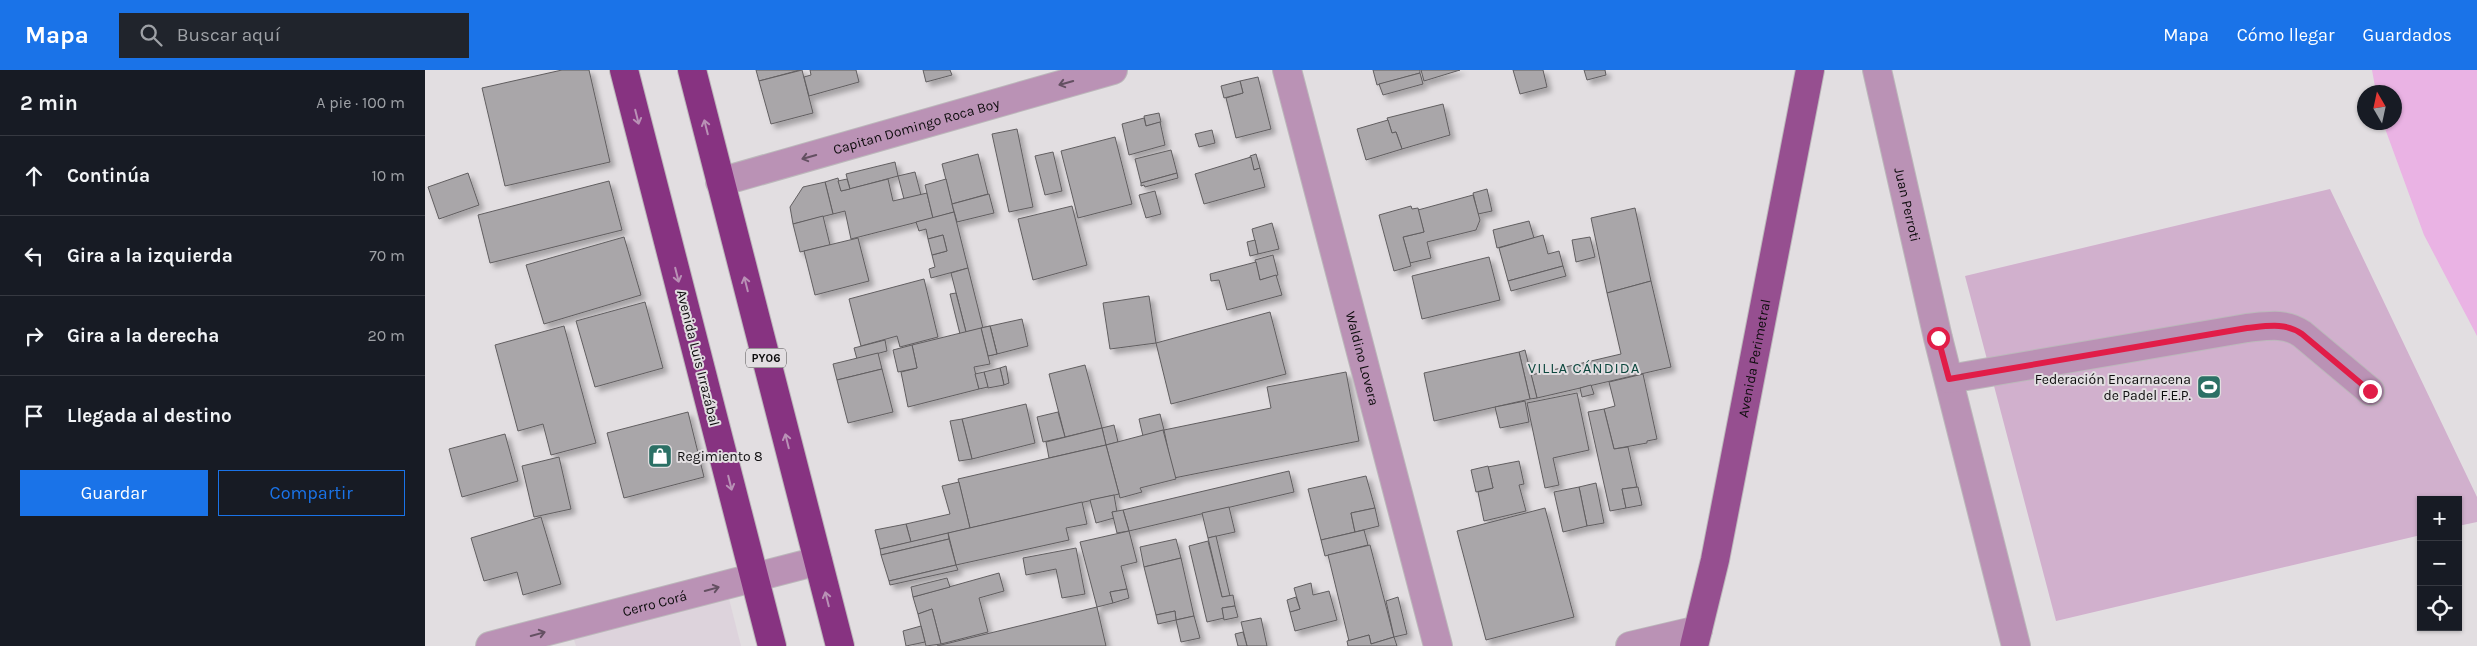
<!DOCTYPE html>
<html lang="es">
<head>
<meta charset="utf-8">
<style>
	:root { --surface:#171b24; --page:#20242c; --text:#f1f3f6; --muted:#9ea1a6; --line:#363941; --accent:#1a73e8 }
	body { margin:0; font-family:Karla,sans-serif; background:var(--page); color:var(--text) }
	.controls { position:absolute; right:15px; bottom:15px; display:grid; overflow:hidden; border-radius:0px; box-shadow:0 1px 4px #0004 }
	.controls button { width:45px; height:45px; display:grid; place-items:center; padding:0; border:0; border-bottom:1px solid var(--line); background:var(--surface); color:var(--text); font:25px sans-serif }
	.compass { position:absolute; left:1932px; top:15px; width:45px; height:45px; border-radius:50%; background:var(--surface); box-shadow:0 1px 4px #0004; rotate:351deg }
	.stop { position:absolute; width:15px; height:15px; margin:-11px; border:4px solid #e11d48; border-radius:50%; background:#fff }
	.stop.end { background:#e11d48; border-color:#fff; box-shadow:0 1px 5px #0008 }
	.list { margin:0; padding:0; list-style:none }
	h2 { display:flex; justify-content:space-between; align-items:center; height:65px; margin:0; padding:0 20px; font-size:21px }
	h2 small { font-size:16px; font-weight:400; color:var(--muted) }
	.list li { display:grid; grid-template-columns:32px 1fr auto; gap:15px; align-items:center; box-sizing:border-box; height:80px; padding:0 20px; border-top:1px solid var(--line) }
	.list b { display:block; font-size:19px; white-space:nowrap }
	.list em { font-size:16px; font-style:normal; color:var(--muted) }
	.actions { display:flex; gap:10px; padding:15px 20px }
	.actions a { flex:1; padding:11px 0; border:1px solid var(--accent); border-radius:0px; text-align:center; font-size:18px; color:var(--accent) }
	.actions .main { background:var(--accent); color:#fff }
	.icon { flex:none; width:28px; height:28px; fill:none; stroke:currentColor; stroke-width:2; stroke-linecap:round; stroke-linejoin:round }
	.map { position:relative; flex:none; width:2052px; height:576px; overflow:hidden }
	header { display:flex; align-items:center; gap:30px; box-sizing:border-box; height:70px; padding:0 25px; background:var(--accent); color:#fff }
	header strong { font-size:24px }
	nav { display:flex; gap:28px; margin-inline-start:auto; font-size:18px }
	.search { width:350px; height:45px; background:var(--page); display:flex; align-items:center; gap:12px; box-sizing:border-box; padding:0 18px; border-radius:0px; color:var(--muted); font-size:19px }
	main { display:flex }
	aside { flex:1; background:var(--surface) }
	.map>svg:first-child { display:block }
	.built { fill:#ddd3dc }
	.green { fill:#d1b0cd }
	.water { fill:#eab3e4 }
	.building { fill:#a9a6a9; stroke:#615e60; filter:url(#shadow) }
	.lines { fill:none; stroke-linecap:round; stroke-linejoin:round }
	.minor-casing { stroke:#bcb8bb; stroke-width:30 }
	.major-casing { stroke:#bcb8bb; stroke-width:30 }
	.highway-casing { stroke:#bcb8bb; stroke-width:30 }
	.minor { stroke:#ba92b5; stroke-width:28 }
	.major { stroke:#964f90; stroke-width:28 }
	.highway { stroke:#873381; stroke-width:28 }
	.oneway { stroke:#645062 }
	.oneway2 { stroke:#b991b6 }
	.route { stroke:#e11d48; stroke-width:6 }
	.labels { text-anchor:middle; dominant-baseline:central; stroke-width:4; stroke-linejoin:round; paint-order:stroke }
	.shield { fill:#e2dee1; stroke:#4e4c4d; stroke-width:1 }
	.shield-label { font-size:12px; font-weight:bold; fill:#0e0d0e }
	.street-label { font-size:14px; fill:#0e0d0e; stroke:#e2dee1 }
	.poi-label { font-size:14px; fill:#0e0d0e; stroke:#e2dee1; text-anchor:end }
	.neighbourhood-label { font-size:15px; letter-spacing:1px; fill:#0d483f; stroke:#e2dee1 }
</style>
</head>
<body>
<header>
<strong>Mapa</strong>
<div class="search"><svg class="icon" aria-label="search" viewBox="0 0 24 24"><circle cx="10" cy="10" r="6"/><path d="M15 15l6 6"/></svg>Buscar aquí</div>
<nav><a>Mapa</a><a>Cómo llegar</a><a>Guardados</a></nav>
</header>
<main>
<aside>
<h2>2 min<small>A pie · 100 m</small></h2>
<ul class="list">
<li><svg class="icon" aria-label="ahead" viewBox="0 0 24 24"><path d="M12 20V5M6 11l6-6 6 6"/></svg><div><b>Continúa</b></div><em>10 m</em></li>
<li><svg class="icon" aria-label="left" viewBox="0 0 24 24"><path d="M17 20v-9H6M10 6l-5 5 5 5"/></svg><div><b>Gira a la izquierda</b></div><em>70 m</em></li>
<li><svg class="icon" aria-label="right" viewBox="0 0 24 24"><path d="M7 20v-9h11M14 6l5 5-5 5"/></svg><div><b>Gira a la derecha</b></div><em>20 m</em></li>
<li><svg class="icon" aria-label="arrive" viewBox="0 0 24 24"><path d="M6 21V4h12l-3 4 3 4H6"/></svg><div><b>Llegada al destino</b></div></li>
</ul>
<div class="actions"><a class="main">Guardar</a><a>Compartir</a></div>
</aside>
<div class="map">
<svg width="2052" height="576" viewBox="0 0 2052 576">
	<defs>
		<filter id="shadow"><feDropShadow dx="4.5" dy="4.5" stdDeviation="2.5" flood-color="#0004"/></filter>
	</defs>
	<rect width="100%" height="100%" fill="#e2dee1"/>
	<polygon class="built" points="299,509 316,576 151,576 143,550"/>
	<polygon class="green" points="1905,119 2052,427 2052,452 2033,456 2033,430 1996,430 1996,465 1631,551 1540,206"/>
	<polygon class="water" points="1947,0 2052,0 2052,266 1999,165 1958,53 1970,52 1970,22 1951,22"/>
	<g class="building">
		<polygon points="137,0 164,0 185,92 80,116 57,18"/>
		<polygon points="331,0 375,0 334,11"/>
		<polygon points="377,0 388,43 346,54 334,11"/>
		<polygon points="385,0 431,0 434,12 384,26 379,7 386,5"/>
		<polygon points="498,0 525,0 527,5 501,12"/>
		<polygon points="948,0 995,0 995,3 952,15"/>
		<polygon points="996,0 1035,0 999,11"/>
		<polygon points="1088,0 1118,0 1122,17 1095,24"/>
		<polygon points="1159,0 1180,0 1181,5 1162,10"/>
		<polygon points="995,3 998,14 958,25 954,14"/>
		<polygon points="833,7 846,59 811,68 801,28 818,23 815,11"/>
		<polygon points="815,11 818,23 799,28 796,16"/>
		<polygon points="1018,34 1025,65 977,79 971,62 967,63 962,48"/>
		<polygon points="734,43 736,52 721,56 719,46"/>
		<polygon points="719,48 721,56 735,52 740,75 704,85 697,54"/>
		<polygon points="963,50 967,63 971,62 977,79 941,90 932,59"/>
		<polygon points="592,59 608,137 584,142 567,64"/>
		<polygon points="787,60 790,73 774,77 770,64"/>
		<polygon points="690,67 707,134 653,148 636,81"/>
		<polygon points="746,80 752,103 716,113 710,89"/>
		<polygon points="628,82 637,121 620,125 610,86"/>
		<polygon points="553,84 563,124 527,134 517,94"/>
		<polygon points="831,84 835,98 829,100 825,86"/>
		<polygon points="826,87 829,100 835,98 840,117 779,134 770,104"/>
		<polygon points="470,92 473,106 425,119 421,104"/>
		<polygon points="490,102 496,125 479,129 473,106"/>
		<polygon points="43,103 54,135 14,149 3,117"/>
		<polygon points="752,103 753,108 720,117 719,115 716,116 716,113"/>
		<polygon points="413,108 416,121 463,109 468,131 502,123 508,148 426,169 420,141 408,144 400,112"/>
		<polygon points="422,109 425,119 416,121 413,111"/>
		<polygon points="521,109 529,142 508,148 500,115"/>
		<polygon points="184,111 197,160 65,193 53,145"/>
		<polygon points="400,112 408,144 368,154 365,137 378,117"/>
		<polygon points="1062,119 1067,141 1053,144 1048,123"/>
		<polygon points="730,121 736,144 721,148 714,125"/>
		<polygon points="564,124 569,143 532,152 527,134"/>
		<polygon points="1048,125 1055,150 1051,160 1002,172 1006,188 985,193 978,167 999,162 993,140"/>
		<polygon points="647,136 662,195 608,210 593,149"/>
		<polygon points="986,136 987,139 993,138 999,162 978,167 986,196 969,201 954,145"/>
		<polygon points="1210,138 1226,211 1182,223 1166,148"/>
		<polygon points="529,142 543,198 506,208 504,199 510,197 507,185 522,181 518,165 503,169 501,159 494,161 491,152"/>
		<polygon points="398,146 405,175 375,182 368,154"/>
		<polygon points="1104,151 1109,168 1072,178 1068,160"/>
		<polygon points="847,153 854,179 833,184 827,159"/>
		<polygon points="518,165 522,181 507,185 503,169"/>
		<polygon points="1118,165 1123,184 1134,181 1138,196 1083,211 1074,178"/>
		<polygon points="199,167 216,225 119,254 101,195"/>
		<polygon points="1165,167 1170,187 1151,192 1147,170"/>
		<polygon points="433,168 444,211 390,225 379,181"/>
		<polygon points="830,170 833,184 825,186 822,172"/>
		<polygon points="848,185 853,205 835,210 830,190"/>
		<polygon points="1064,187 1075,230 997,249 987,206"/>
		<polygon points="831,192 835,210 851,205 857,225 802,240 794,210 786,211 785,204"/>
		<polygon points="1138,196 1141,206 1086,221 1083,211"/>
		<polygon points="543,198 558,258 541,262 526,203"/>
		<polygon points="499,209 513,267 475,277 472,266 436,276 424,229"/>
		<polygon points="1226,211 1246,297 1112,328 1106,305 1196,284 1182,223"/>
		<polygon points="531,223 541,262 535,264 525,224"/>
		<polygon points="724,226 731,273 685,279 678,233"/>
		<polygon points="220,232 238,298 170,317 151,251"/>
		<polygon points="845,242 861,304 746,334 731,273"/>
		<polygon points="597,249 603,276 572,284 565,256"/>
		<polygon points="139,256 171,373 126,385 118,354 93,361 70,275"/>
		<polygon points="565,256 572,284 563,286 556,258"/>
		<polygon points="565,256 572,284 563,286 556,258"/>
		<polygon points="556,258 565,294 549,297 554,319 483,337 476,302 492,298 487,275"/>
		<polygon points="460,270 462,281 432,289 429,278"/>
		<polygon points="487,275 492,298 473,302 468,280"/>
		<polygon points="1100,280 1112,328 1105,329 1094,282"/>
		<polygon points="1094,282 1105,329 1009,351 999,303"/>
		<polygon points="453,283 457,299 412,310 408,294"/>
		<polygon points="660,295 677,358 640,367 624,304"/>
		<polygon points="581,296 584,313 579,315 575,298"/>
		<polygon points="575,298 579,315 563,318 559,302"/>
		<polygon points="457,299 468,342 423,353 412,310"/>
		<polygon points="559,302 563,317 554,319 550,304"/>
		<polygon points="921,302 934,371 749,408 739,360 846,338 842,317"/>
		<polygon points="1218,304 1232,369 1222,371 1222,373 1189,379 1179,339 1190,336 1184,312"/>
		<polygon points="1166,315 1169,324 1157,327 1155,318"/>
		<polygon points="1152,323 1164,380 1128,388 1134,415 1120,418 1102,333"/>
		<polygon points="1100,331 1104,352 1075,358 1070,337"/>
		<polygon points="601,334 610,373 547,389 537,349"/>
		<polygon points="1179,339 1189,379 1203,377 1212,417 1197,419 1201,438 1185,441 1163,342"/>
		<polygon points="263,342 279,407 199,428 182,363"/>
		<polygon points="633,342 640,367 618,372 612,347"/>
		<polygon points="735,344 739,360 718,366 714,349"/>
		<polygon points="537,349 547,389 534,391 525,351"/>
		<polygon points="689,355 693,372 681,375 677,358"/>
		<polygon points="677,358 681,375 624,388 621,372"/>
		<polygon points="738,360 751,409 715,418 717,422 695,428 681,375"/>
		<polygon points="80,364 93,411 37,427 24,379"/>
		<polygon points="681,375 694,424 545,458 533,409"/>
		<polygon points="134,387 146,439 109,447 97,396"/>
		<polygon points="1094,391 1099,414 1094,415 1101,441 1059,451 1053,422 1068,418 1063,397"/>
		<polygon points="1063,396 1068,418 1051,422 1046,400"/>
		<polygon points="864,401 869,422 704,461 698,440"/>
		<polygon points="941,406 950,438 926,443 930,462 896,470 883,419"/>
		<polygon points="534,412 545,458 486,472 481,454 525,444 517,416"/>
		<polygon points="1171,413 1179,453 1162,456 1154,417"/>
		<polygon points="1154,417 1162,456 1138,462 1129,422"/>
		<polygon points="1213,417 1217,435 1201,438 1197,419"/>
		<polygon points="689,425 692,442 687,442 689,448 671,453 665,430"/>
		<polygon points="657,432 662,454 641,458 644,470 531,495 523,463"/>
		<polygon points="804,437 810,462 783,468 777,443"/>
		<polygon points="950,438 954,456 930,462 926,443"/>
		<polygon points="1120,438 1149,547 1061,570 1032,461"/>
		<polygon points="698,440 704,461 692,463 687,442"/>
		<polygon points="116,447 136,514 98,525 92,502 59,511 46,468"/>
		<polygon points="481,454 486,472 455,479 450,460"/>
		<polygon points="939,460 943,475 900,486 896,470"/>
		<polygon points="704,461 712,492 696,496 702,519 685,522 688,533 672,537 655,472"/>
		<polygon points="523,463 524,469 456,485 455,479"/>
		<polygon points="791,466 805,526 797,527 783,468"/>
		<polygon points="524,469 531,495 464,511 456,485"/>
		<polygon points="751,469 756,488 719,497 715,477"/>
		<polygon points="783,471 797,527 808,525 810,536 797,538 799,548 782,552 764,476"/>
		<polygon points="945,475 969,567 946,574 944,565 924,571 903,485"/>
		<polygon points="651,478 660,524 637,528 631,499 601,505 598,488"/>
		<polygon points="756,488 769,546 751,550 750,541 731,545 719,497"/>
		<polygon points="531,495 533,500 465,515 464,511"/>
		<polygon points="574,503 579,521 554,528 563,562 516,574 507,539 493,544 488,527"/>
		<polygon points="522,508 525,517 488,527 486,517"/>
		<polygon points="886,513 888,525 904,521 912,550 870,561 865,542 875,539 869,518"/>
		<polygon points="702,519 704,528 688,533 685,522"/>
		<polygon points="871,527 875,539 865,542 862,530"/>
		<polygon points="973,527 982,564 969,567 961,531"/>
		<polygon points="810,536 813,547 799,550 797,538"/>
		<polygon points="672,537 681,576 512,576"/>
		<polygon points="507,539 516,574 501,576 493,544"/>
		<polygon points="750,541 751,550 733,554 731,545"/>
		<polygon points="769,546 775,568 756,572 751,550"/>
		<polygon points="836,548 842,576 822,576 816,552"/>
		<polygon points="496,556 500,572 481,576 478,561"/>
		<polygon points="818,562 822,576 813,576 810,564"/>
		<polygon points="944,565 946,574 969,567 972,576 923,576 922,571"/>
	</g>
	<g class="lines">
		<defs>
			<g id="minor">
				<path id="s1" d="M862,0L1013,576"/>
				<path id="s2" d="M1452,0L1513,268L1591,576"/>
				<path id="s3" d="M295,112L688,0"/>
				<path d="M1524,309L1822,258C1842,256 1860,252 1877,264L1945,321"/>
				<path id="s4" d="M65,576L393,491"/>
				<polyline points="1205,576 1273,560"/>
			</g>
			<g id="major">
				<path id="s5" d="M1269,576L1290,490L1385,0"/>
			</g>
			<g id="highway">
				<polyline points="199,0 347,576"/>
				<polyline points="267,0 415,576"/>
			</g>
		</defs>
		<use href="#minor" class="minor-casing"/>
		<use href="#major" class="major-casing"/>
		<use href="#highway" class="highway-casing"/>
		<use href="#minor" class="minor"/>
		<use href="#major" class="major"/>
		<use href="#highway" class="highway"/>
	</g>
	<defs><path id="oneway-shaft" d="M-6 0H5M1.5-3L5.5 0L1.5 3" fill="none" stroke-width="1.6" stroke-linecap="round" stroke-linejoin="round" transform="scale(1.25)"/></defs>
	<g class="oneway">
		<use href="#oneway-shaft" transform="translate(641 13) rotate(164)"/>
		<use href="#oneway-shaft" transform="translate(384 87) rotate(164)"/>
		<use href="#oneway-shaft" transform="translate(287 519) rotate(-15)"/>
		<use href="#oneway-shaft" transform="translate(113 564) rotate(-15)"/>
	</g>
	<g class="oneway2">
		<use href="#oneway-shaft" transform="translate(212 47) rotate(76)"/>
		<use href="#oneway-shaft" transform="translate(281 57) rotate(-104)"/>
		<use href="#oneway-shaft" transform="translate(252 205) rotate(76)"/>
		<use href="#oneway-shaft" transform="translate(321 214) rotate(-104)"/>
		<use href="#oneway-shaft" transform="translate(362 371) rotate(-104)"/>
		<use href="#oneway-shaft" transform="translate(305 413) rotate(76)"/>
		<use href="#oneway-shaft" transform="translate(402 529) rotate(-104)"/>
	</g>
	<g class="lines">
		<path class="route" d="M1513,268L1524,309L1822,258C1842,256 1860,252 1877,264L1945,321"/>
	</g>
	<defs>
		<symbol id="stadium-square" viewBox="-11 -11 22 22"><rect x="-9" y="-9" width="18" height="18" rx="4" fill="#2b7065" stroke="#e2dee1"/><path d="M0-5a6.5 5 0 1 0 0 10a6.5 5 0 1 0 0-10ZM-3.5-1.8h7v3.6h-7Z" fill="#fff"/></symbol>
		<symbol id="shop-square" viewBox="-11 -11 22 22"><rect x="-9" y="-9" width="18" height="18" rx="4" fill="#2b7065" stroke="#e2dee1"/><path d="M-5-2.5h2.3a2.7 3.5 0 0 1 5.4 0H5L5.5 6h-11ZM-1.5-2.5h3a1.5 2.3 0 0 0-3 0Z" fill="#fff"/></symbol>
	</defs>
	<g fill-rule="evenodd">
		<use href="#stadium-square" x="1770" y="303" width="28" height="28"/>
		<use href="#shop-square" x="221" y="372" width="28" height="28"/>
	</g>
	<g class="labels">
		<rect class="shield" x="321" y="278.5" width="40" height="19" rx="4"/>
		<g class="shield-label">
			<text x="341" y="288">PY06</text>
		</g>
		<g class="street-label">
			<text stroke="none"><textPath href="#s3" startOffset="204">Capitan Domingo Roca Boy</textPath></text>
			<text stroke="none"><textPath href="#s2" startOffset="138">Juan Perroti</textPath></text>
			<text transform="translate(273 288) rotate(76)">Avenida Luis Irrazábal</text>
			<text stroke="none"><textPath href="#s1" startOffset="298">Waldino Lovera</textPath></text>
			<text stroke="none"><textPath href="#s5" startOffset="294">Avenida Perimetral</textPath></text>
			<text stroke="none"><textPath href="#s4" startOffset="170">Cerro Corá</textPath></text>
		</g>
		<g class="poi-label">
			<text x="1766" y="309">Federación Encarnacena<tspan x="1766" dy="16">de Padel F.E.P.</tspan></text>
			<text x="252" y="386" text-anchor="start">Regimiento 8</text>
		</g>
		<g class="neighbourhood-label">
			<text x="1159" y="298">VILLA CÁNDIDA</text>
		</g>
	</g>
</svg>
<div class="controls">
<button>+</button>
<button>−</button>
<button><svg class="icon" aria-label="locate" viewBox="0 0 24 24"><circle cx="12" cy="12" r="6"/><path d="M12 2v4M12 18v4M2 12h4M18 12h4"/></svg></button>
</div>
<svg class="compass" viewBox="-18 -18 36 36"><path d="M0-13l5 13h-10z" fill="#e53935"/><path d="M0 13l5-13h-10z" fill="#9ea1a6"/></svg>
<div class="stop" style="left:1513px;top:268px"></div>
<div class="stop end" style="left:1945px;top:321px"></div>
</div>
</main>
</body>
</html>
